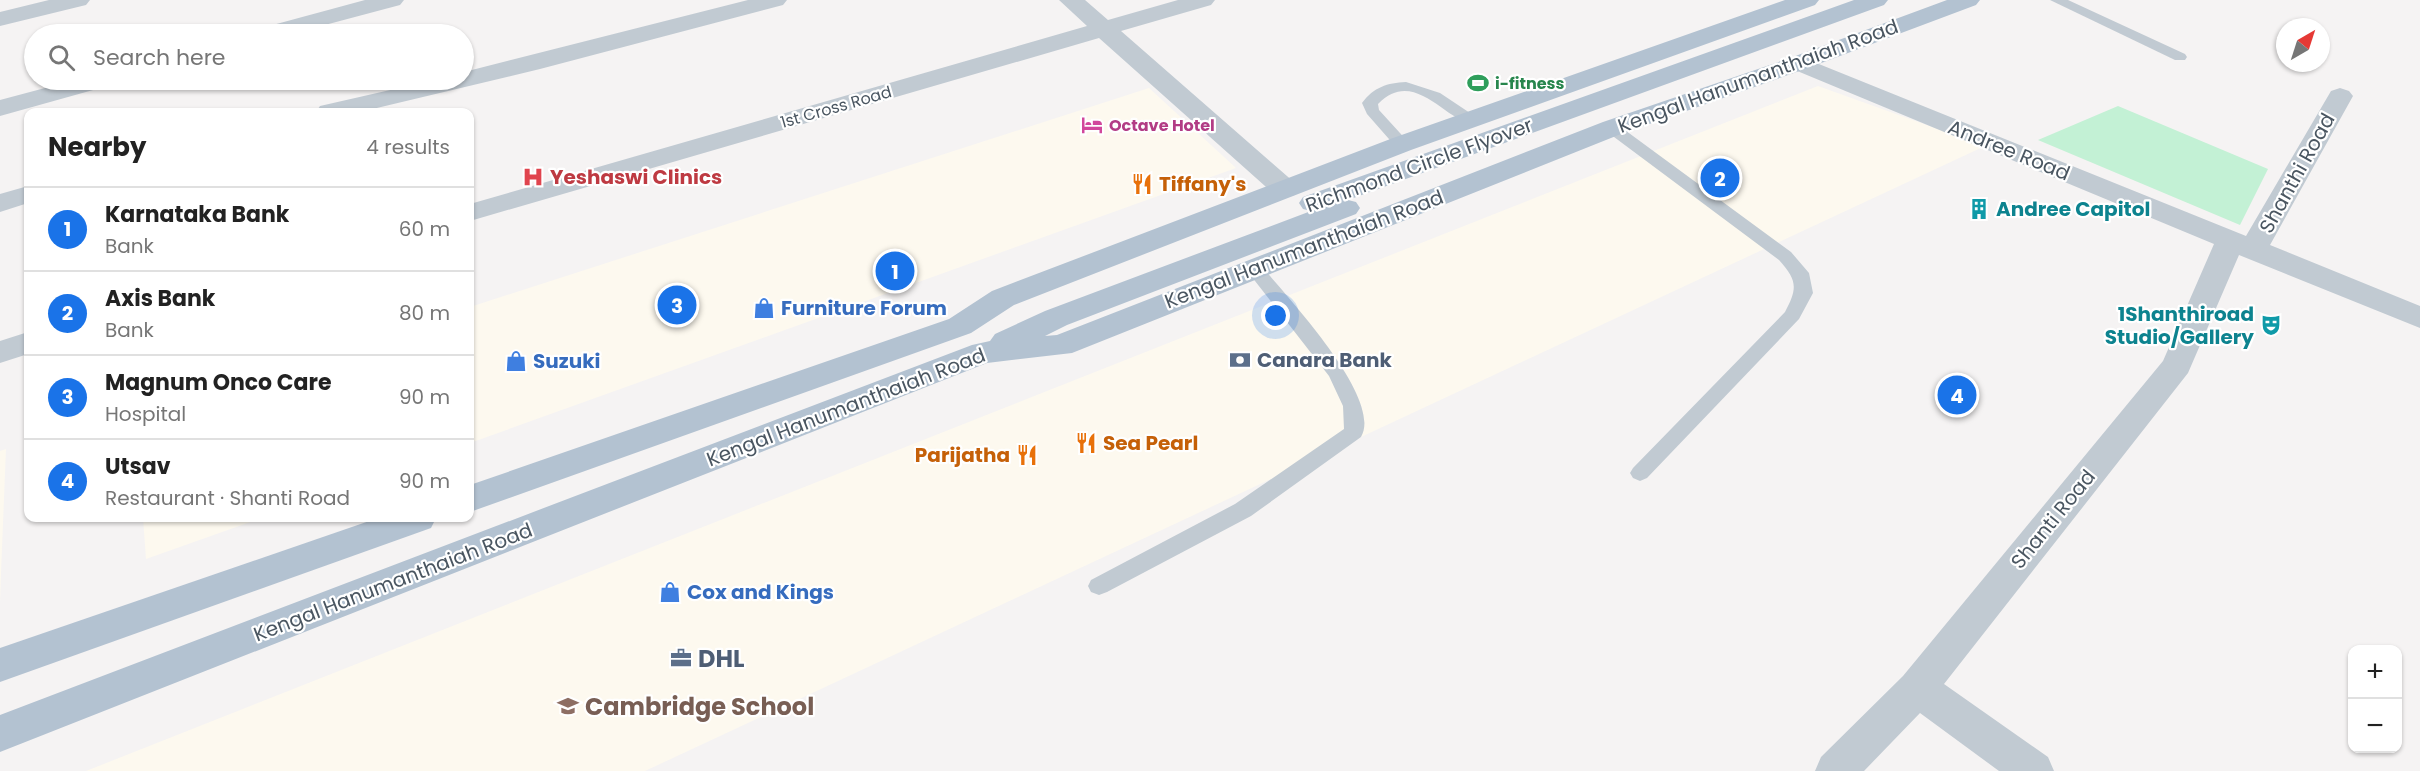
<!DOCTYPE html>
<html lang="en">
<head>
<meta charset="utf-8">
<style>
	:root { --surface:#fff; --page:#f6f6f6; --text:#222; --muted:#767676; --line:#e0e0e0; --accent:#1a73e8 }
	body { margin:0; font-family:Poppins,sans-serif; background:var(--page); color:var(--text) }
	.controls { position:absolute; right:18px; bottom:18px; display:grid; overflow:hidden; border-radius:12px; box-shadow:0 2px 4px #0004 }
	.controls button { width:54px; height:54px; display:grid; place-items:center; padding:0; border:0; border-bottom:2px solid var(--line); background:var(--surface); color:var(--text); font:30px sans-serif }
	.compass { position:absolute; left:2276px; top:18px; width:54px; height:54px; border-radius:50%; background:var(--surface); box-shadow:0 2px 4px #0004; rotate:39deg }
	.you { position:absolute; left:1276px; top:316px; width:21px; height:21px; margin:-15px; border:4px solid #fff; border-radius:50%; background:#1a73e8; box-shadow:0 0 0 9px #1a73e833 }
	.badge { display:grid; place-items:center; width:39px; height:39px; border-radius:50%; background:var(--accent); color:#fff; font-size:20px; font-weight:700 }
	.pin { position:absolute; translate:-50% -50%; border:3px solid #fff; box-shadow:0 2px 6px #0006 }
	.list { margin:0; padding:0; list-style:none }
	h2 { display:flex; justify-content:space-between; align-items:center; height:78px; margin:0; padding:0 24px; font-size:26px }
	h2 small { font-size:20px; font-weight:400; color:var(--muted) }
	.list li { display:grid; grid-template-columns:39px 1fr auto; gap:18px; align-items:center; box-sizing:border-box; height:84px; padding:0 24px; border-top:2px solid var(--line) }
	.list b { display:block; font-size:22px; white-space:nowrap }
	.list p { margin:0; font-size:20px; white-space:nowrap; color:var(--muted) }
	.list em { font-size:20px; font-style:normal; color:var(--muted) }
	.icon { flex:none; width:33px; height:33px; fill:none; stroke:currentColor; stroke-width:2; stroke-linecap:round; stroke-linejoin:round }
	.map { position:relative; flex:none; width:2420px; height:771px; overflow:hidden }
	.search { position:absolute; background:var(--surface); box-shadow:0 2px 4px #0004; left:24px; top:24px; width:450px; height:66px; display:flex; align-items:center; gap:15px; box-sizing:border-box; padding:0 21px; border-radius:33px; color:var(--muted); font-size:22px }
	.panel { position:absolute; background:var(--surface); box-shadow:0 2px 4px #0004; left:24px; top:108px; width:450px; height:414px; border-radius:12px }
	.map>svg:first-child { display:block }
	.commercial { fill:#fdf9ef }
	.green { fill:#c3f1d5 }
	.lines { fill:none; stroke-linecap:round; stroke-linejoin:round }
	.service { fill:#c1cad2; fill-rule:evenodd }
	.minor { fill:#c1cad2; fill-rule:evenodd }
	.primary { fill:#b3c2d1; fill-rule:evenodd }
	.labels { text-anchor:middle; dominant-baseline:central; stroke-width:4.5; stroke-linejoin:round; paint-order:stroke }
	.far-leisure-label { font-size:16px; font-weight:bold; fill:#27864d; stroke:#fff; text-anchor:start }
	.far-street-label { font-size:16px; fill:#4a5661; stroke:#fff }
	.far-hotel-label { font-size:16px; font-weight:bold; fill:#b23c85; stroke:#fff; text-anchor:start }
	.street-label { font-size:20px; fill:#4a5661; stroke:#fff }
	.health-label { font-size:20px; font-weight:bold; fill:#be3a42; stroke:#fff; text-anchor:start }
	.food-label { font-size:20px; font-weight:bold; fill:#c56008; stroke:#fff; text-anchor:start }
	.culture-label { font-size:20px; font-weight:bold; fill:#0d838f; stroke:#fff; text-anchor:start }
	.shop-label { font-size:20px; font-weight:bold; fill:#366cbe; stroke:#fff; text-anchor:start }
	.service-label { font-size:20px; font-weight:bold; fill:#4e5e75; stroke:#fff; text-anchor:start }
	.near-service-label { font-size:24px; font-weight:bold; fill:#4e5e75; stroke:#fff; text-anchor:start }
	.near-education-label { font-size:24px; font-weight:bold; fill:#785e54; stroke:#fff; text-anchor:start }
</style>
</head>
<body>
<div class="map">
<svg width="2420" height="771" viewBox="0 0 2420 771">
	<rect width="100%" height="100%" fill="#f5f3f3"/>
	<g class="commercial">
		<polygon points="1818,86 1985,146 645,771 86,771"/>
		<polygon points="1149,88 1236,168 470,443 470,307"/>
		<polygon points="6,449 1,573 0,603 0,451"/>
		<polygon points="143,518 262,518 146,559"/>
	</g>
	<polygon class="green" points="2118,106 2268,169 2240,225 2038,140"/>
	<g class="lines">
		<g class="service">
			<polygon points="2050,0 2068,0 2185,54 2187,57 2185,60 2175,60"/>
			<path d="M1406,82L1440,93L1479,119L1476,122C1450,129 1416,64 1378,104L1379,110L1410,144L1408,147H1396L1367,114L1362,103C1374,87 1387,83 1406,82Z"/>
			<path d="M1612,123L1618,125L1791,252L1809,273L1813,293L1799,319L1647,478L1640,481L1633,478L1630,473L1633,468L1785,312C1798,288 1797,280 1779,260L1606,131L1604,128Z"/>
			<path d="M1254,262L1260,264C1285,295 1384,398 1361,437L1251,516L1107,592L1099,595L1091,592L1088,586L1091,580L1235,504L1344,429L1343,406L1329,376L1248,272L1245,268L1248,264Z"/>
		</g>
		<g class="minor">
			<polygon points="49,0 90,0 86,5 0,26 0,12"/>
			<polygon points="365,0 404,0 400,5 291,34 254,34 258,29"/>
			<polygon points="748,0 787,0 783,5 540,69 360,112 316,112 320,106 434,80 464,80 464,72"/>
			<polygon points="1059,0 1085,0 1108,20 1178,0 1215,0 1211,5 1121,31 1295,183 1299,189 1295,195 1285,197 1275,195 1099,38 470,221 470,204 1087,26"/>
			<polygon points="1799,56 2246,236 2331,91 2340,88 2349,91 2353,96 2270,245 2420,306 2420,328 2239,255 2188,373 1944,684 2048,757 2054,771 1999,771 1920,713 1864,771 1815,771 1821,757 1903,676 2163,361 2214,244 1790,68 1787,63 1790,58"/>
			<polygon points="75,80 115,80 111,85 0,116 0,100"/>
			<polygon points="28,186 28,203 0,212 0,194"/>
			<polygon points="28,332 28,354 0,363 0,341"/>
		</g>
		<g class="primary">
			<polygon points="1785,0 1819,0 1815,5 1411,150 1014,305 971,333 470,512 470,485 949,319 992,291 1393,138"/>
			<polygon points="1854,0 1888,0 1884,5 1348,200 1356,202 1360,208 1356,214 1067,325 1045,336 1057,335 1603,122 1790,58 1947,0 1980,0 1976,5 1808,68 1621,134 1072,353 987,363 0,752 0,715 972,345 990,341 995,334 1045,311 1311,211 1303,209 1299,203 1303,197"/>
			<polygon points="378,518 436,518 431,528 0,682 0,648"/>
		</g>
	</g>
	<defs>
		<symbol id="stadium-bare" viewBox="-9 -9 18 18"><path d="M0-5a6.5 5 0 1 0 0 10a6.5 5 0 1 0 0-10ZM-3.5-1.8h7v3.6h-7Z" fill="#2e9e5b" stroke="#fff" stroke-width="2.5" paint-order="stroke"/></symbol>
		<symbol id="hotel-bare" viewBox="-9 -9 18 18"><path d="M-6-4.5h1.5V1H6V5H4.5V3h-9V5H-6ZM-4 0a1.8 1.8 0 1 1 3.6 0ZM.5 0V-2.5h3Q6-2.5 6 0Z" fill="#d1479c" stroke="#fff" stroke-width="2.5" paint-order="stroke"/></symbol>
		<symbol id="hospital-bare" viewBox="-9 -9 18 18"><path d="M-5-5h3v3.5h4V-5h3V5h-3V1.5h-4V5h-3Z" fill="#e0444e" stroke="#fff" stroke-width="2.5" paint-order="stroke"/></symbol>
		<symbol id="restaurant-bare" viewBox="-9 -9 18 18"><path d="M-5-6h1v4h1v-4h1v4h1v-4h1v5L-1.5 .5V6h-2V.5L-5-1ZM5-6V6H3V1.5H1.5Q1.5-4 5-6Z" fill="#e8710a" stroke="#fff" stroke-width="2.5" paint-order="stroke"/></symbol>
		<symbol id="building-bare" viewBox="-9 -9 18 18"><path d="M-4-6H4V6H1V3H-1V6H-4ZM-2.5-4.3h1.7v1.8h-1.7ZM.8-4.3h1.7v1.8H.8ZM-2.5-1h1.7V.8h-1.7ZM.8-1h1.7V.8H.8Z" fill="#0f9aa8" stroke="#fff" stroke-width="2.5" paint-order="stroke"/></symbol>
		<symbol id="shop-bare" viewBox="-9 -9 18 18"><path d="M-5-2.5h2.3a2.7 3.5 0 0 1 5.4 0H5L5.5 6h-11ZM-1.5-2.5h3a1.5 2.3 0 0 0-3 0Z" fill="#3f7fe0" stroke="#fff" stroke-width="2.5" paint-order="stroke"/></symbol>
		<symbol id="theatre-bare" viewBox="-9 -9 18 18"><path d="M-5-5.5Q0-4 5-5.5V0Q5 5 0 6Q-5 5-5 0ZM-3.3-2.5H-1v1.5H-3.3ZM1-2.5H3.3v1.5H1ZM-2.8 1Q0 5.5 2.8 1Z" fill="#0f9aa8" stroke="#fff" stroke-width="2.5" paint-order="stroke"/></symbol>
		<symbol id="bank-bare" viewBox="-9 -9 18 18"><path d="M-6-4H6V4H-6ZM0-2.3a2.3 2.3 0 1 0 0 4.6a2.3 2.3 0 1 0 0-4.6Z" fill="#5c6f8a" stroke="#fff" stroke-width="2.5" paint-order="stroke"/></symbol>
		<symbol id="office-bare" viewBox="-9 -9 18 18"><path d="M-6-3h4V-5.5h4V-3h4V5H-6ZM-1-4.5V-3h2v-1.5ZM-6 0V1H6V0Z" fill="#5c6f8a" stroke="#fff" stroke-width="2.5" paint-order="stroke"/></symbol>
		<symbol id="school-bare" viewBox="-9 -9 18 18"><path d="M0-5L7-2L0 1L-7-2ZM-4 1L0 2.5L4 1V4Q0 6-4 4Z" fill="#8d6e63" stroke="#fff" stroke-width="2.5" paint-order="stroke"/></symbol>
	</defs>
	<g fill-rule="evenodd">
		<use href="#stadium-bare" x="1463" y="68" width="30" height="30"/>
		<use href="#hotel-bare" x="1077" y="110" width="30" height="30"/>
		<use href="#hospital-bare" x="518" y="162" width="30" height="30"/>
		<use href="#restaurant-bare" x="1127" y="169" width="30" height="30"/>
		<use href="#building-bare" x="1964" y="194" width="30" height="30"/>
		<use href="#shop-bare" x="749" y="293" width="30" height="30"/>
		<use href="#theatre-bare" x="2256" y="310" width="30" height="30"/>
		<use href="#bank-bare" x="1225" y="345" width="30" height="30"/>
		<use href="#shop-bare" x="501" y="346" width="30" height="30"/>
		<use href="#restaurant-bare" x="1071" y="428" width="30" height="30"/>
		<use href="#restaurant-bare" x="1012" y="440" width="30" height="30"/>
		<use href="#shop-bare" x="655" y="577" width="30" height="30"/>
		<use href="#office-bare" x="666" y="643" width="30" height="30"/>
		<use href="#school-bare" x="553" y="691" width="30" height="30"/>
	</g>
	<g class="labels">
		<g class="far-leisure-label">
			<text x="1495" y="83">i-fitness</text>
		</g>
		<g class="far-street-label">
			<text transform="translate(836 107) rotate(-16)">1st Cross Road</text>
		</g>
		<g class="far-hotel-label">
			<text x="1109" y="125">Octave Hotel</text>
		</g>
		<g class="street-label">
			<text transform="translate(1758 76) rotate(-20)">Kengal Hanumanthaiah Road</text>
			<text transform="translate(2009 150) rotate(22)">Andree Road</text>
			<text transform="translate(1419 165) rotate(-20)">Richmond Circle Flyover</text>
			<text transform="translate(2297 173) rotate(-61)">Shanthi Road</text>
			<text transform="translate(1304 249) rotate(-21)">Kengal Hanumanthaiah Road</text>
			<text transform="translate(846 407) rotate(-21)">Kengal Hanumanthaiah Road</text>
			<text transform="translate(2053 519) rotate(-51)">Shanti Road</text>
			<text transform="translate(393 582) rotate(-21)">Kengal Hanumanthaiah Road</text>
		</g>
		<g class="health-label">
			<text x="550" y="177">Yeshaswi Clinics</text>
		</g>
		<g class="food-label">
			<text x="1159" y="184">Tiffany's</text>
			<text x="1103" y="443">Sea Pearl</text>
			<text x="1010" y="455" text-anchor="end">Parijatha</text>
		</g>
		<g class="culture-label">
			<text x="1996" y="209">Andree Capitol</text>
			<text x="2254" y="314" text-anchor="end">1Shanthiroad<tspan x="2254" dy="23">Studio/Gallery</tspan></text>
		</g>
		<g class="shop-label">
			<text x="781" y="308">Furniture Forum</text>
			<text x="533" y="361">Suzuki</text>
			<text x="687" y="592">Cox and Kings</text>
		</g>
		<g class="service-label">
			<text x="1257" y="360">Canara Bank</text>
		</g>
		<g class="near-service-label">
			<text x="698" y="658">DHL</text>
		</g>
		<g class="near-education-label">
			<text x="585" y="706">Cambridge School</text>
		</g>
	</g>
</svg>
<div class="controls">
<button>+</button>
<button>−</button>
</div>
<svg class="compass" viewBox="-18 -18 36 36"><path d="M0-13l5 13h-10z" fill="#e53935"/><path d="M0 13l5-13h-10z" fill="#767676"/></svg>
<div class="you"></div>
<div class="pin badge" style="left:895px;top:271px">1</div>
<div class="pin badge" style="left:1720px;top:178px">2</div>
<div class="pin badge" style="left:677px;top:305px">3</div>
<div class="pin badge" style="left:1957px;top:395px">4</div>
<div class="search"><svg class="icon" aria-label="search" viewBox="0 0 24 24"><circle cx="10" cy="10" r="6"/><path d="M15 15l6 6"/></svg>Search here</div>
<section class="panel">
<h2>Nearby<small>4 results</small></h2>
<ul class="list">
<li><span class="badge">1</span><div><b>Karnataka Bank</b><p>Bank</p></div><em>60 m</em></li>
<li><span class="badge">2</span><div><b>Axis Bank</b><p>Bank</p></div><em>80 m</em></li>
<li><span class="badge">3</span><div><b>Magnum Onco Care</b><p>Hospital</p></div><em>90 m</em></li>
<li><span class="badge">4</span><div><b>Utsav</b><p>Restaurant · Shanti Road</p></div><em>90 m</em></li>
</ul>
</section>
</div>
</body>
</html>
